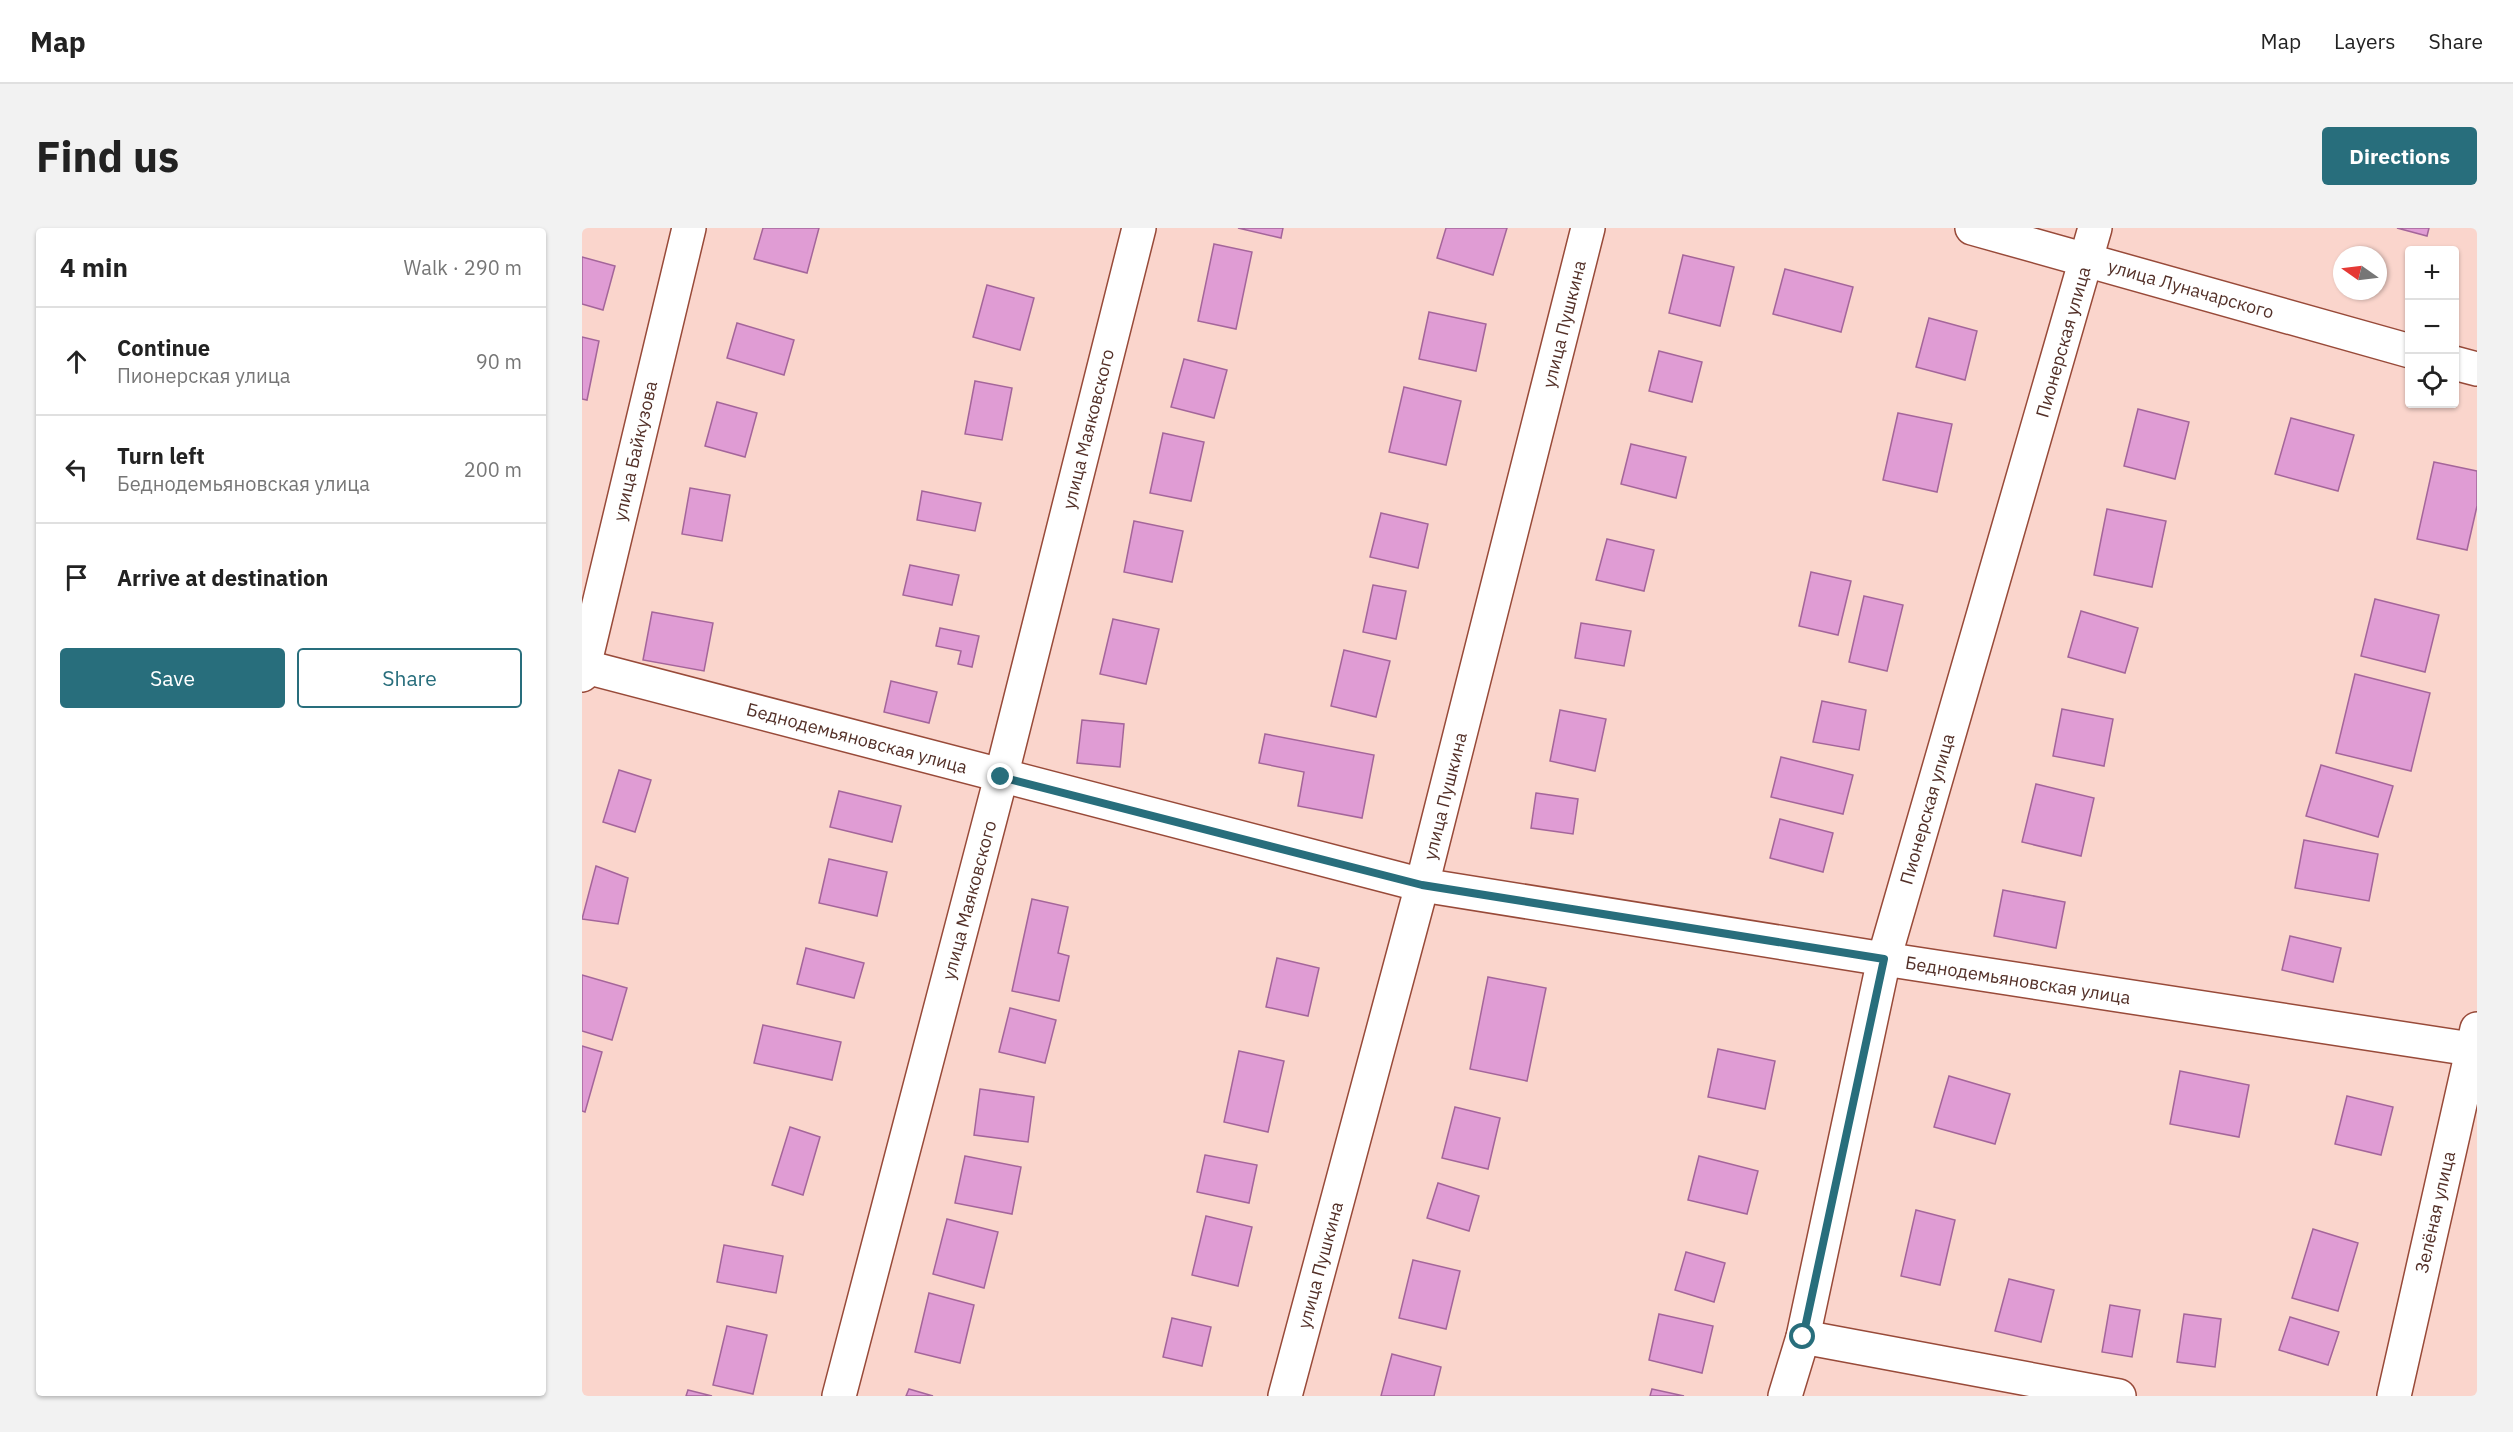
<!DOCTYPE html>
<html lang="en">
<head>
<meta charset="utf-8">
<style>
	:root { --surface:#fff; --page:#f2f2f2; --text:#222; --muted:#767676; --line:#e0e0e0; --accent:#286e7c }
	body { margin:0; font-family:"IBM Plex Sans",sans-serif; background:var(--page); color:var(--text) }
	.controls { position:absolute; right:18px; top:18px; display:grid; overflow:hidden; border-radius:6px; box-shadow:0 2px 4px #0004 }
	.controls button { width:54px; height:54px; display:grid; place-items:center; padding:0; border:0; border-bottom:2px solid var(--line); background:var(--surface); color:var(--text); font:30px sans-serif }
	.compass { position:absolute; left:1751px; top:18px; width:54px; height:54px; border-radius:50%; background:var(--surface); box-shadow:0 2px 4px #0004; rotate:284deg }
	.stop { position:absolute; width:18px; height:18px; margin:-14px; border:4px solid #286e7c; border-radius:50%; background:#fff }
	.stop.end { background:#286e7c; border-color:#fff; box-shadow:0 2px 6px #0008 }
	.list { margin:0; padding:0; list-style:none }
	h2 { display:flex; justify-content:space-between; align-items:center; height:78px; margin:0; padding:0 24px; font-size:26px }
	h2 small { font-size:20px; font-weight:400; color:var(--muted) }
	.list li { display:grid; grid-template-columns:39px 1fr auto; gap:18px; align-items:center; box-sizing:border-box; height:108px; padding:0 24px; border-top:2px solid var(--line) }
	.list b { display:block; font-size:22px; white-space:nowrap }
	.list p { margin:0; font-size:20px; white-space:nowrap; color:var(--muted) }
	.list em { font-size:20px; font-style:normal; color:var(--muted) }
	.actions { display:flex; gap:12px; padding:18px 24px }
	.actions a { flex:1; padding:14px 0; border:2px solid var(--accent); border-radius:6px; text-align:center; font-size:21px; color:var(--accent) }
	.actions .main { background:var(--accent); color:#fff }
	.icon { flex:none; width:33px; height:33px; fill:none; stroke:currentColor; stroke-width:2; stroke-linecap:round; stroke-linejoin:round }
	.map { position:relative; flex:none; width:1895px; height:1168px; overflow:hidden; border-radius:6px }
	header { display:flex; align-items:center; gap:36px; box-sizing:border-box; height:84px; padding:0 30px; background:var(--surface); border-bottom:2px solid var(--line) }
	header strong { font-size:28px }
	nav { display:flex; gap:33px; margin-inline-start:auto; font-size:21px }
	.intro { display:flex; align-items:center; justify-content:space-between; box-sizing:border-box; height:144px; padding:0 36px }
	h1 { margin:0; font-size:42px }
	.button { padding:15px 27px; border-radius:6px; background:var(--accent); color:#fff; font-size:21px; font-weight:700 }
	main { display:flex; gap:36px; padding:0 36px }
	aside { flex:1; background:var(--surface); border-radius:6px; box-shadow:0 2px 4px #0004 }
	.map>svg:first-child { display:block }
	.building { fill:#e09cd4; stroke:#a4659a; stroke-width:1.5 }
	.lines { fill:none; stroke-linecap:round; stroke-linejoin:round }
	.minor-casing { stroke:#984a39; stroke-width:36 }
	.major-casing { stroke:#984a39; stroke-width:36 }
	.minor { stroke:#fff; stroke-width:33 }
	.major { stroke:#fff; stroke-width:33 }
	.route { stroke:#286e7c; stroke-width:8 }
	.labels { text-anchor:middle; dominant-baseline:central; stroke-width:6; stroke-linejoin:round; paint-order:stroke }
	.street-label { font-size:18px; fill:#533028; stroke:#fff }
</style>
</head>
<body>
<header>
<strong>Map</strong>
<nav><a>Map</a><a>Layers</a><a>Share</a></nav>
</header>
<div class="intro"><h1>Find us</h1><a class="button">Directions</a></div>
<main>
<aside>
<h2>4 min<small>Walk · 290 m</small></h2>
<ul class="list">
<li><svg class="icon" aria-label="ahead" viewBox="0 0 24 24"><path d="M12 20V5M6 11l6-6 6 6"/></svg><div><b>Continue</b><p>Пионерская улица</p></div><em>90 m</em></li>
<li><svg class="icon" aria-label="left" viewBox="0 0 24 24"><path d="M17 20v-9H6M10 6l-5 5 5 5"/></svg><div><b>Turn left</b><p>Беднодемьяновская улица</p></div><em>200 m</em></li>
<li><svg class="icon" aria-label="arrive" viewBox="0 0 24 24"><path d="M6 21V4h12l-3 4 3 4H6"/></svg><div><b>Arrive at destination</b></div></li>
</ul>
<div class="actions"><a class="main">Save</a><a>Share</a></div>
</aside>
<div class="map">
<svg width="1895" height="1168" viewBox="0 0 1895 1168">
	<rect width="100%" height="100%" fill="#fad5cc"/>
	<g class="building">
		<polygon points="181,0 237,0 225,45 172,31"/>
		<polygon points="656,0 701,0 699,10"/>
		<polygon points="864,0 925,0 911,47 855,30"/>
		<polygon points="1815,0 1847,0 1845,8"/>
		<polygon points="632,16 670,24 654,101 616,93"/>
		<polygon points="1101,27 1152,39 1138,98 1087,85"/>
		<polygon points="0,29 33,38 21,82 0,76"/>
		<polygon points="1203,41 1271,59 1259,104 1191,86"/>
		<polygon points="405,57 452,70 438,122 391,109"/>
		<polygon points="847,84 904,96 894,143 837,131"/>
		<polygon points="1347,90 1395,103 1383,152 1334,139"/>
		<polygon points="155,95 212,112 202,147 145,130"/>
		<polygon points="0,109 17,113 5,172 0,171"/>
		<polygon points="1077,123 1120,134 1110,174 1067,163"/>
		<polygon points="602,131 645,142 632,190 589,179"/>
		<polygon points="393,153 430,160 420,212 383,206"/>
		<polygon points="822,159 879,173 864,237 807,224"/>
		<polygon points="135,174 175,185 163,229 123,218"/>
		<polygon points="1556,181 1607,194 1593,251 1542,238"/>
		<polygon points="1316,185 1370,196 1355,264 1301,252"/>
		<polygon points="1709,190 1772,207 1756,263 1693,246"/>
		<polygon points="581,205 622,214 609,273 568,265"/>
		<polygon points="1049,216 1104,229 1094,270 1039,256"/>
		<polygon points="1852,234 1895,243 1895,278 1885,322 1835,311"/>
		<polygon points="108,260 148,267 140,313 100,306"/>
		<polygon points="340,263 399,275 393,303 335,292"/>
		<polygon points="1525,281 1584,293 1570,359 1512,347"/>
		<polygon points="799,285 846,296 836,340 788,329"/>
		<polygon points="552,293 601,303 590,354 542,344"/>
		<polygon points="1025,311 1072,322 1062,363 1014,352"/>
		<polygon points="328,337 377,347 370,377 321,367"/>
		<polygon points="1229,344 1269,353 1256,407 1217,398"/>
		<polygon points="791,357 824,363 814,411 781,404"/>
		<polygon points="1282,368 1321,377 1305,443 1267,434"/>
		<polygon points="1793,371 1857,387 1843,444 1779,428"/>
		<polygon points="1499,383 1556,400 1543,445 1486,429"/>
		<polygon points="70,384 131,395 122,443 61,432"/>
		<polygon points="531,391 577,401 564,456 518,446"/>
		<polygon points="999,395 1049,403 1042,438 993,430"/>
		<polygon points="358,400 397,408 390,439 376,436 379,423 354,418"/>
		<polygon points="762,422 808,433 794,489 749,478"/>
		<polygon points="1773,446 1848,465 1829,543 1754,525"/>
		<polygon points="309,453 355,464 347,495 302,484"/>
		<polygon points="1240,473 1284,482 1277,522 1231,514"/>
		<polygon points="1480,481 1531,491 1522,538 1471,528"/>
		<polygon points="978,482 1024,491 1013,543 968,533"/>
		<polygon points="500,492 542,496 538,539 495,535"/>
		<polygon points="683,506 792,527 780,590 716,578 722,544 677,535"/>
		<polygon points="1199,529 1271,547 1261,586 1189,569"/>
		<polygon points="1739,537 1811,558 1796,609 1724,588"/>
		<polygon points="37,542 69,552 53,604 21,594"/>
		<polygon points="1454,556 1512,570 1499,628 1440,614"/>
		<polygon points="257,563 319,578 310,614 248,599"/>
		<polygon points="954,565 996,571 991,606 949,600"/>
		<polygon points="1198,591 1251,605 1241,644 1188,630"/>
		<polygon points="1722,612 1796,626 1787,673 1713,660"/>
		<polygon points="247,631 305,644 295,688 237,675"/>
		<polygon points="14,638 46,650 36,696 0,691"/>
		<polygon points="1421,662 1483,674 1474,720 1412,708"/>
		<polygon points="450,671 486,679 476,725 487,728 477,773 430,763"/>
		<polygon points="1708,708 1759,720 1751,754 1700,742"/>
		<polygon points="224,720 282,735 272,770 215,756"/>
		<polygon points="695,730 737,740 726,788 684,779"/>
		<polygon points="0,747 45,760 30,812 0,803"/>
		<polygon points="906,749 964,760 945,853 888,841"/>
		<polygon points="428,780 474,792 463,835 417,824"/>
		<polygon points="181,797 259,814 250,852 172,835"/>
		<polygon points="0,818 20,824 3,884 0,883"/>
		<polygon points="1136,821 1193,833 1183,881 1126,869"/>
		<polygon points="657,823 702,833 686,904 642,894"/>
		<polygon points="1598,843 1667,857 1657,909 1588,896"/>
		<polygon points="1367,848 1428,866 1413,916 1352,899"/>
		<polygon points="398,861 452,869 446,914 392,907"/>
		<polygon points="1765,868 1811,879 1799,927 1753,916"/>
		<polygon points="873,879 918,890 906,941 860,930"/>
		<polygon points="208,899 238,909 221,967 190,957"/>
		<polygon points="623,927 675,937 667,975 615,964"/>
		<polygon points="383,928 439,939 430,986 373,975"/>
		<polygon points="1117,928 1176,943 1165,986 1106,972"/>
		<polygon points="856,955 897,968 887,1003 845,990"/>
		<polygon points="1334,982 1373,992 1358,1057 1319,1048"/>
		<polygon points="624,988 670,999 656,1058 610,1047"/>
		<polygon points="365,991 416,1004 402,1060 351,1046"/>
		<polygon points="1731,1001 1776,1015 1756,1083 1710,1070"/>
		<polygon points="142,1017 201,1028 194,1065 135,1054"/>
		<polygon points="1104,1024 1143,1035 1132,1074 1093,1062"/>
		<polygon points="831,1032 878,1043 864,1101 817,1090"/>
		<polygon points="1427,1051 1472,1062 1459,1114 1413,1103"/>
		<polygon points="347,1065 392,1077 378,1135 333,1124"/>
		<polygon points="1528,1077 1558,1082 1550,1129 1520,1124"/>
		<polygon points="1077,1086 1131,1098 1120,1145 1067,1132"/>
		<polygon points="1602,1086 1639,1091 1633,1139 1595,1134"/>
		<polygon points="1708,1089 1757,1104 1746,1137 1697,1122"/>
		<polygon points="590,1090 629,1099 620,1138 581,1129"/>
		<polygon points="145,1098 185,1107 171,1166 131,1157"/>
		<polygon points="810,1126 859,1139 852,1168 799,1168"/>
		<polygon points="327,1161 351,1168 324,1168"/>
		<polygon points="1070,1161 1102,1168 1068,1168"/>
		<polygon points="106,1162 130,1168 104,1168"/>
	</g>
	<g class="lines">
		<defs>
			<g id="minor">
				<polyline points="0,438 840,657 1302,731 1895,822"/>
				<polyline points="0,447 107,0"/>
				<polyline points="1221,1109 1537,1168"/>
				<polyline points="257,1168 419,549 557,0"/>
				<polyline points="703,1168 840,657 1006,0"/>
				<polyline points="1203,1168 1221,1109 1302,731 1513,0"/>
				<polyline points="1812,1168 1895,801"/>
			</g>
			<g id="major">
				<polyline points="1390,0 1828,123"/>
				<polyline points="1872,135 1895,141"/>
			</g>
		</defs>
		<use href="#minor" class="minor-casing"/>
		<use href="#major" class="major-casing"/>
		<use href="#minor" class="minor"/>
		<use href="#major" class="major"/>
	</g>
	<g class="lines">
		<polyline class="route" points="419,549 840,657 1302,731 1221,1109"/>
	</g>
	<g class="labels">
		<g class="street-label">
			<text transform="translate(1609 61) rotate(16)">улица Луначарского</text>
			<text transform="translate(982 96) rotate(-76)">улица Пушкина</text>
			<text transform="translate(1481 114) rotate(-74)">Пионерская улица</text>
			<text transform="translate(506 201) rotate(-76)">улица Маяковского</text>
			<text transform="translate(53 223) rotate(-77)">улица Байкузова</text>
			<text transform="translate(275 510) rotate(15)">Беднодемьяновская улица</text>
			<text transform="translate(863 568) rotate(-76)">улица Пушкина</text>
			<text transform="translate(1345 581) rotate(-74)">Пионерская улица</text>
			<text transform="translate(387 672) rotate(-75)">улица Маяковского</text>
			<text transform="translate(1436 752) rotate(9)">Беднодемьяновская улица</text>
			<text transform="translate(1853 984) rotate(-77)">Зелёная улица</text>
			<text transform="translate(738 1037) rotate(-75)">улица Пушкина</text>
		</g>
	</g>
</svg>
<div class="controls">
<button>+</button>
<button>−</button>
<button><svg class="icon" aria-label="locate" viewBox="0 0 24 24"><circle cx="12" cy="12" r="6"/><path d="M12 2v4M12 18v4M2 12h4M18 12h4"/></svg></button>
</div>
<svg class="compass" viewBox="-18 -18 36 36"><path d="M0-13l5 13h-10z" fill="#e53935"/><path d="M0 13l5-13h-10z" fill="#767676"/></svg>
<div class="stop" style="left:1221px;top:1109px"></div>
<div class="stop end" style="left:419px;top:549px"></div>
</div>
</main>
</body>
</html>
